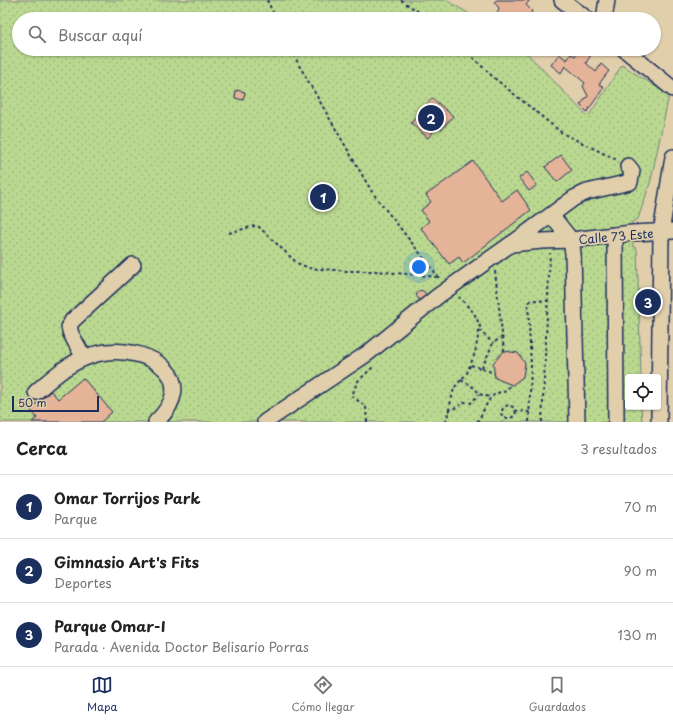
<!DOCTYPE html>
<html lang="es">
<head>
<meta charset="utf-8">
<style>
	:root { --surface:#fff; --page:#f2f2f2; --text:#222; --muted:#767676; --line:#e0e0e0; --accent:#1b2f5e }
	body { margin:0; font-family:"Playpen Sans",sans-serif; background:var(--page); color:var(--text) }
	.controls { position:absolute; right:12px; bottom:12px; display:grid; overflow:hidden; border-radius:4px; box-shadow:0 1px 3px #0004 }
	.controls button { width:36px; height:36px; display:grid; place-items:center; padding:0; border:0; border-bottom:1px solid var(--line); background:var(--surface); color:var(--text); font:20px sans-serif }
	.scale { position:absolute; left:12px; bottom:10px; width:87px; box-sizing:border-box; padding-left:4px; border:2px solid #1b2f5e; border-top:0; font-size:11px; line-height:14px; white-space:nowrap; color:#1b2f5e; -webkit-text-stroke:3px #e1cfac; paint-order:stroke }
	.you { position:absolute; left:419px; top:267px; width:14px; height:14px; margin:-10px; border:3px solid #fff; border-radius:50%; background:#1a73e8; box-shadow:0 0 0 6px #1a73e833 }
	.badge { display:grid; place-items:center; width:26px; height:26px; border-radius:50%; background:var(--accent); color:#fff; font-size:13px; font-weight:700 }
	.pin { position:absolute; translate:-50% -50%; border:2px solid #fff; box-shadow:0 1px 4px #0006 }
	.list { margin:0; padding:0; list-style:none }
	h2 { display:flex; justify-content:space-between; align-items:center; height:52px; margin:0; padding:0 16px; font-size:17px }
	h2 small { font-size:13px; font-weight:400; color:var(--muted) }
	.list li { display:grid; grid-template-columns:26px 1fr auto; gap:12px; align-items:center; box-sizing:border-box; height:64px; padding:0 16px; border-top:1px solid var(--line) }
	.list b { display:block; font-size:15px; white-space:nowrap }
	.list p { margin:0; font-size:13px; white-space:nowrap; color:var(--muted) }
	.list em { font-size:13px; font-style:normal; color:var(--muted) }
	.icon { flex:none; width:22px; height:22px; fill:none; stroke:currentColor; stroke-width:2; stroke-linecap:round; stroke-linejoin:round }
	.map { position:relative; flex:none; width:673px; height:422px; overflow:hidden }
	.search { position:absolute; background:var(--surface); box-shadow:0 1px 3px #0004; left:12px; right:12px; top:12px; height:44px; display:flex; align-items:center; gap:10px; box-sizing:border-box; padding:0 14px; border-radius:22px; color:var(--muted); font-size:15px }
	.sheet { height:244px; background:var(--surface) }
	nav { display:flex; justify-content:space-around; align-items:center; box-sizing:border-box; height:56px; border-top:1px solid var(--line); background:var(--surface); font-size:11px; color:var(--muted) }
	nav a { display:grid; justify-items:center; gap:2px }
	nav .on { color:var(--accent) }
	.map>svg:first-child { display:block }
	.park { fill:url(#park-dots); stroke:#6a8477 }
	.building { fill:#e5b397; stroke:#1b2f5e }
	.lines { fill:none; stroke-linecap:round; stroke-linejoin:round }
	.minor-casing { stroke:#1b2f5e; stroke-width:18 }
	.path { stroke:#1b2f5e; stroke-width:2; stroke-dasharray:3 3; stroke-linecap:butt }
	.minor { stroke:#e1cfac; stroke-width:15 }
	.labels { text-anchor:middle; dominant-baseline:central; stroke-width:3.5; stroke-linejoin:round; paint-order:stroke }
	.street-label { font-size:12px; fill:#1b2f5e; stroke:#e1cfac }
</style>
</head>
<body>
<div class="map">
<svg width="673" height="422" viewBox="0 0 673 422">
	<defs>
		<pattern id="park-dots" width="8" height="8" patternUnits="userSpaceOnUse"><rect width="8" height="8" fill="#bad890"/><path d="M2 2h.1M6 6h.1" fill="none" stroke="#9fba7f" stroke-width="1.8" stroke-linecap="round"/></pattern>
	</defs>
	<rect width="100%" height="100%" fill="#e1cfac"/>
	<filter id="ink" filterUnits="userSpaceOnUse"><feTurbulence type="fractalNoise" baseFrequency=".025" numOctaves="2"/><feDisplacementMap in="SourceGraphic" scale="8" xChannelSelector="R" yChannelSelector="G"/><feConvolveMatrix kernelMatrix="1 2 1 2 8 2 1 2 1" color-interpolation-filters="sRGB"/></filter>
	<g filter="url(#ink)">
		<polygon class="park" points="0,0 446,0 478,19 19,19 19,49 523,49 586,115 590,114 622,65 669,95 651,180 638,219 632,222 633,246 637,249 641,377 628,377 628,407 641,407 642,422 0,422"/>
		<g class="building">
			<polygon points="497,0 530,0 526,5 532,11 528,19 495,19 499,8 494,2"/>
			<polygon points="580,49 591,55 586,63 596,72 601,64 609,71 599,84 604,87 587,112 580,105 588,96 583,86 585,83 565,66 561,73 551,65 559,54 567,60 571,54 575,56"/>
			<polygon points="236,90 245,92 243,100 235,98"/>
			<polygon points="432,98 453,116 441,130 437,127 428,138 411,123"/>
			<polygon points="561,155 572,170 557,182 545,167"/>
			<polygon points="473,161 502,201 517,190 531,210 463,263 459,257 449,264 421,228 429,221 421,210 431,202 426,195"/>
			<polygon points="527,172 537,185 529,191 519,178"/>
			<circle cx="421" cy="295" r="4.5"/>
			<polygon points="504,351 518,353 525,363 523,377 512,385 495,378 493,363"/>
			<polygon points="83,378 112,412 101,422 32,422 37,418 30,409 51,391 58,399"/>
		</g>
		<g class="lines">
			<defs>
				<g id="minor">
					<polyline points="562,0 587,19"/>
					<polyline points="604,19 607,0"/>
					<polyline points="624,49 673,89"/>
					<polyline points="552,216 571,240 573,253 577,422"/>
					<polyline points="615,235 616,422"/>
					<polyline points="513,243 574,198 587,192 630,182 632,171 628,166"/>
					<polyline points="84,358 71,334 69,327 72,321 133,265"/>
					<path d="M36,392C57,373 77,356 106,352C152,347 201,379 156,422"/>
					<polyline points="265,422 368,353 438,296 511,244 542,241 571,240 632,233 673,231"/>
					<polyline points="659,422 661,233 673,157"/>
				</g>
			</defs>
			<use href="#minor" class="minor-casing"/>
			<g class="path">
				<polyline points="267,0 276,19"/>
				<polyline points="401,0 429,19"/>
				<polyline points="291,49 300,67 372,192 440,279"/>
				<polyline points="464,49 493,77 562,133 617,160"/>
				<polyline points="229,233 254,226 259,227 297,263 309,268 347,271 375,271 438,277"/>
				<polyline points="495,271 504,351"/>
				<polyline points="479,330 493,343"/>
				<polyline points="471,365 494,373"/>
				<polyline points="482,368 493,343 502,337"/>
				<path d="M461,380C469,384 475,387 479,394L490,397"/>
				<polyline points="448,411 457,407 464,402 471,403 479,394"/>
				<polyline points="516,411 515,415 511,418 505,418 501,414 503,408 508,405 513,407 516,411 530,412"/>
				<polyline points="367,422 366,407 352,396 357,382 373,367"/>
				<polyline points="446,422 454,388 467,373 475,353 480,326 474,313 459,297"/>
				<path d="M477,422C486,410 487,392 504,392L511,385"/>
				<polyline points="529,422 531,365 528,303 532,300 548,301"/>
				<polyline points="542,422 550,253"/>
			</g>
			<use href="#minor" class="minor"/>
		</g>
	</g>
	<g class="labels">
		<g class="street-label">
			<text transform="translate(616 236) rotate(-5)">Calle 73 Este</text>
		</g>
	</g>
</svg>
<div class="controls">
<button><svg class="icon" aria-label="locate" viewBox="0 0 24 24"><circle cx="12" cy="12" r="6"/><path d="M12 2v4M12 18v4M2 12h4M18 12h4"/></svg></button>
</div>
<div class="scale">50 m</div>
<div class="you"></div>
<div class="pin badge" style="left:323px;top:197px">1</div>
<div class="pin badge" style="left:431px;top:118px">2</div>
<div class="pin badge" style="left:648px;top:302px">3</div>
<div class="search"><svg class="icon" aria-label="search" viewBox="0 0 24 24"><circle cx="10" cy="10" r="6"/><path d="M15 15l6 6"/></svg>Buscar aquí</div>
</div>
<section class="sheet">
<h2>Cerca<small>3 resultados</small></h2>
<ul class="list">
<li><span class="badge">1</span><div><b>Omar Torrijos Park</b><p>Parque</p></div><em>70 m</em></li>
<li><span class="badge">2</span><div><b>Gimnasio Art's Fits</b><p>Deportes</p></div><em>90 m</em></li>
<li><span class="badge">3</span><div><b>Parque Omar-I</b><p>Parada · Avenida Doctor Belisario Porras</p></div><em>130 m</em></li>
</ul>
</section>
<nav>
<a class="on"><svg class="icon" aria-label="map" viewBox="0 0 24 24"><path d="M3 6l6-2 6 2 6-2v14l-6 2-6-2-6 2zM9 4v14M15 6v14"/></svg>Mapa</a>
<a><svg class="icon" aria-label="directions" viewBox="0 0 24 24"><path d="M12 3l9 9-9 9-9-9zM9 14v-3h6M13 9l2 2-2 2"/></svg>Cómo llegar</a>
<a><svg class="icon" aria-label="saved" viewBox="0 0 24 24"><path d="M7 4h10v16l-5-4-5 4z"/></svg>Guardados</a>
</nav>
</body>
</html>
